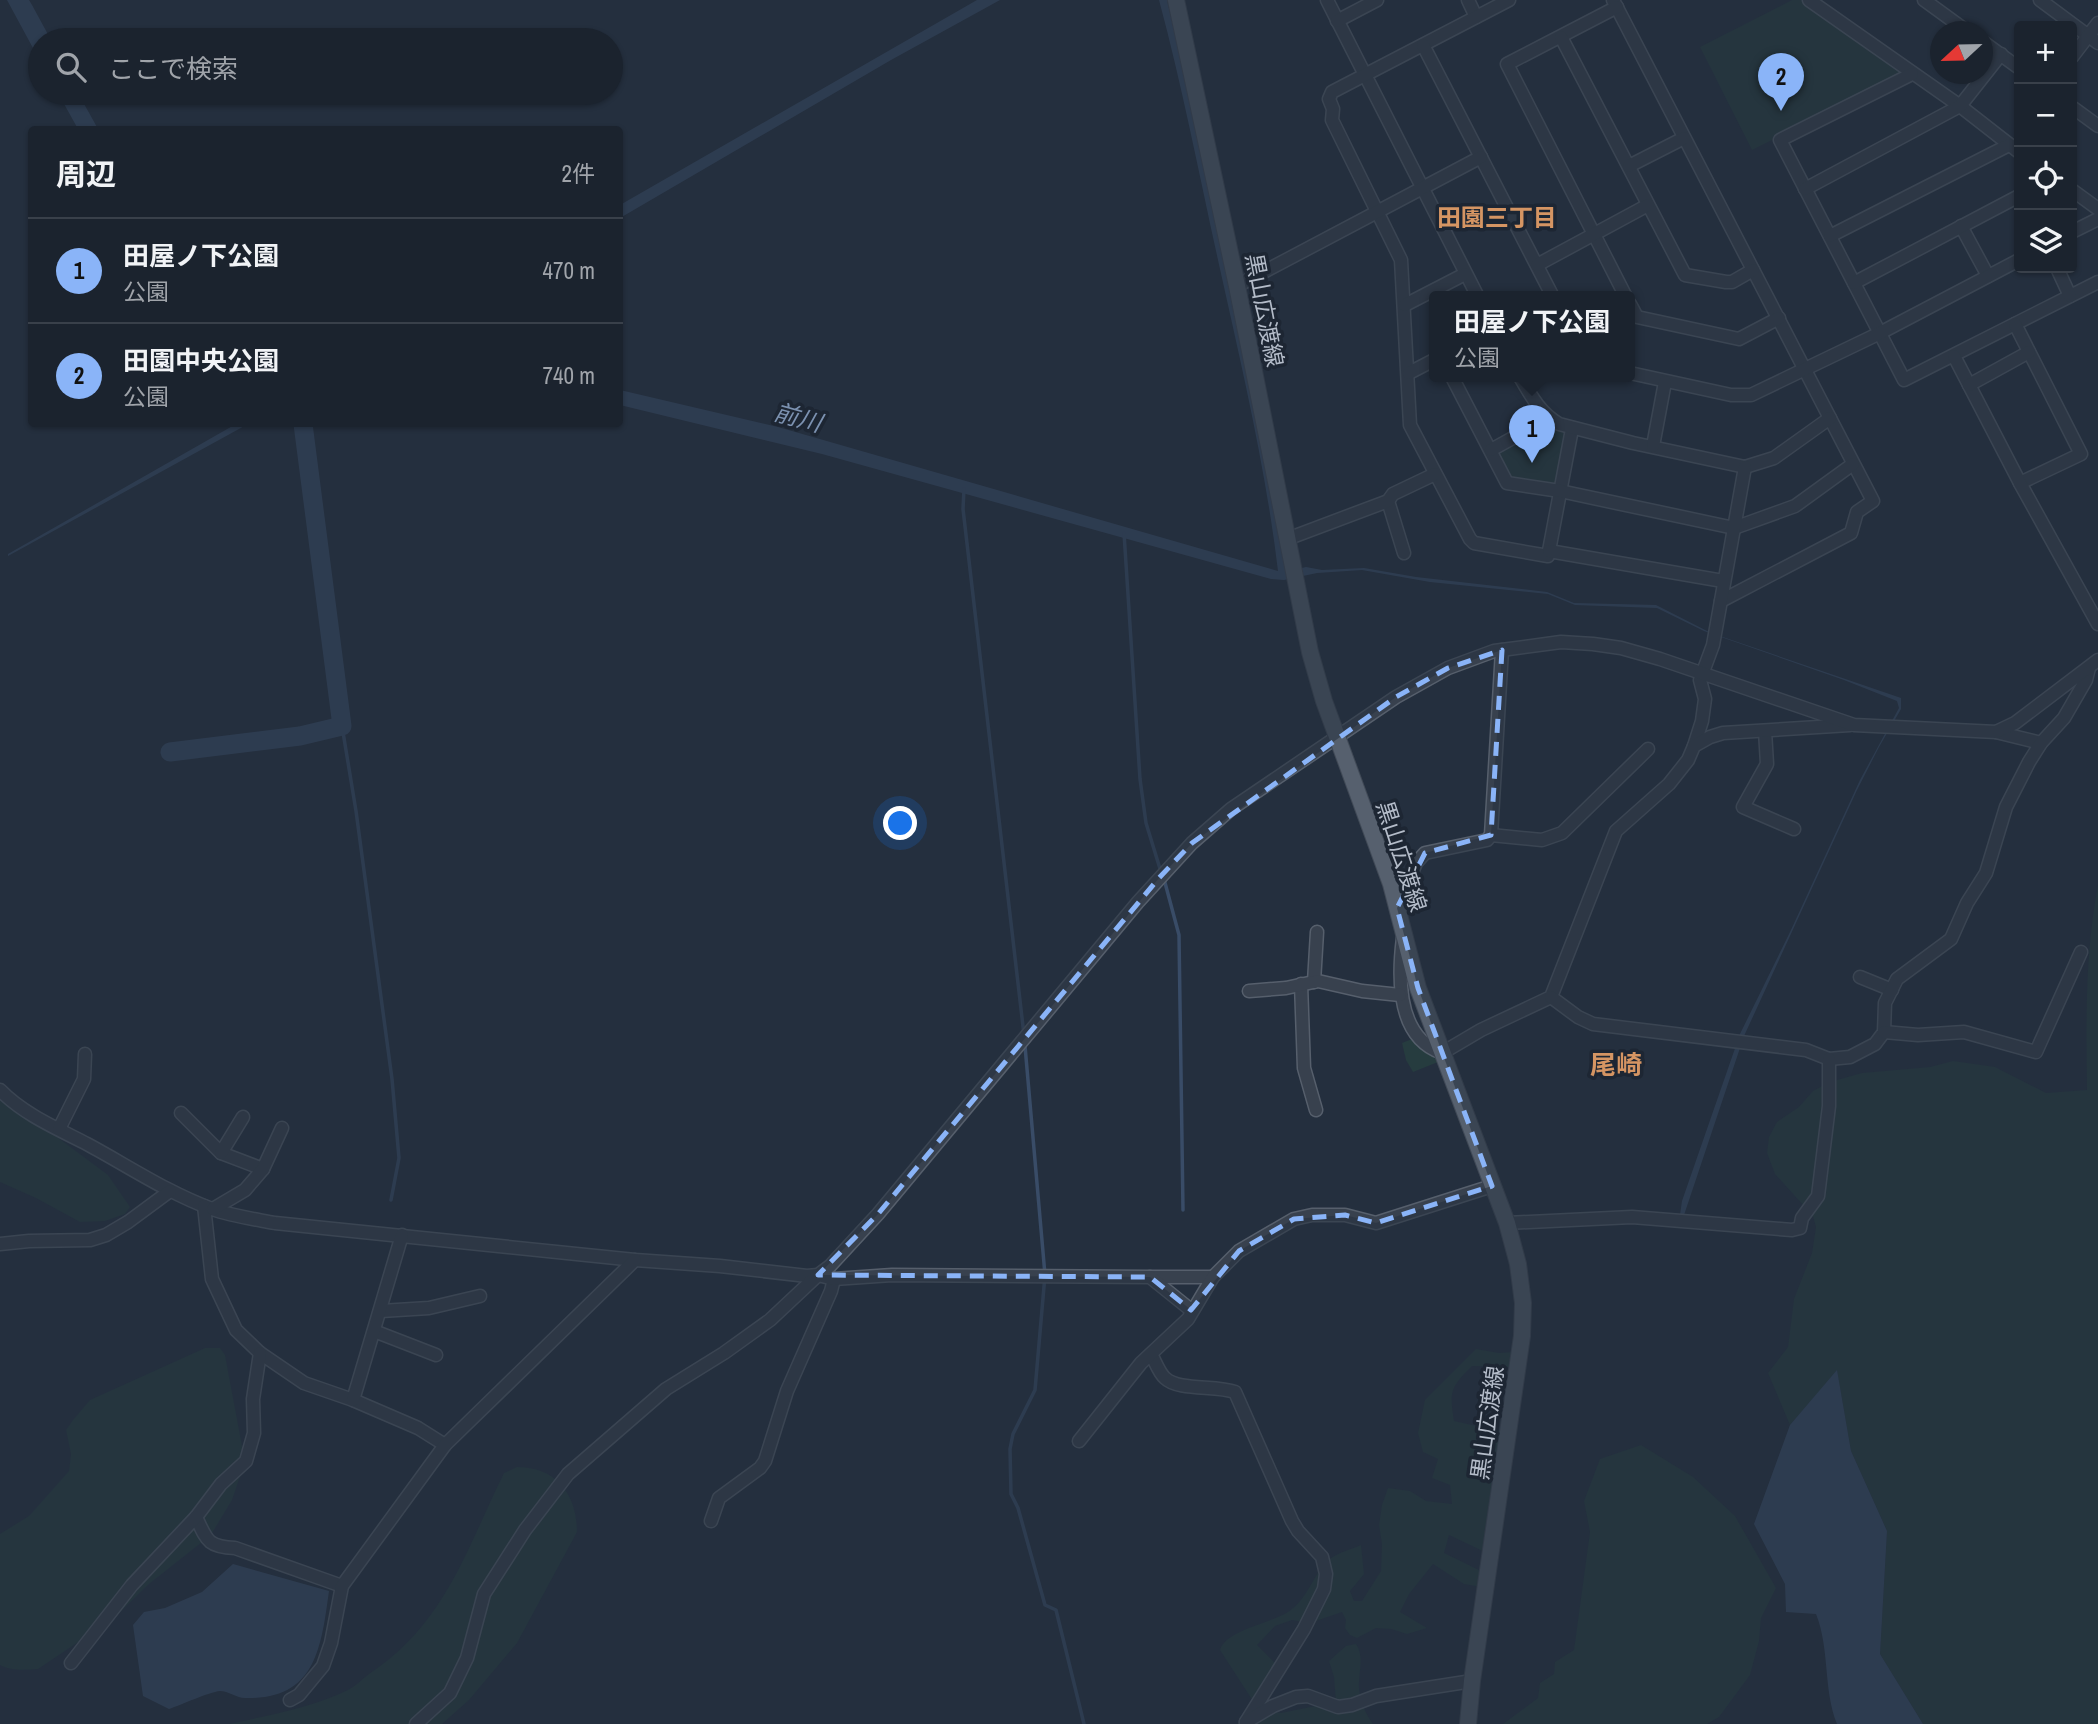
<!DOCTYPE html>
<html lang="ja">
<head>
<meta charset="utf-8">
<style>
	:root { --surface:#1b232e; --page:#282f3a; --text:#f1f3f6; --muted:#a0a4aa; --line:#39404a; --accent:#8ab4f8 }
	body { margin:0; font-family:"Archivo Narrow","Noto Sans JP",sans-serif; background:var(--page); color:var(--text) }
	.controls { position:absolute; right:21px; top:21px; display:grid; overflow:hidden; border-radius:7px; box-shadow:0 2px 5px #0004 }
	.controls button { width:63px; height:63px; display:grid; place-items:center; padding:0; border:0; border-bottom:2px solid var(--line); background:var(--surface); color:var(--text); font:35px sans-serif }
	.compass { position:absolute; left:1930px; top:21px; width:63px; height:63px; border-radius:50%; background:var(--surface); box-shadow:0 2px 5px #0004; rotate:248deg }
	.you { position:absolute; left:901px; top:824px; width:24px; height:24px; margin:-18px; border:5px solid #fff; border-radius:50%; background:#1a73e8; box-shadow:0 0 0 10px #1a73e833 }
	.badge { display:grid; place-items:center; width:46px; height:46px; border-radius:50%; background:var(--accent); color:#111; font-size:23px; font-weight:700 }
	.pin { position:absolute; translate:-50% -58px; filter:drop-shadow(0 2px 4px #0008) }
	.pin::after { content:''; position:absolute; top:37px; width:24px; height:21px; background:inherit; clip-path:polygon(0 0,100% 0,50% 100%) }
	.popup { position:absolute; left:1429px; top:291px; width:206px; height:91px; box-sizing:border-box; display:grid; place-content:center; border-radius:7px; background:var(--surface); filter:drop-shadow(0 2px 5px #0005); font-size:23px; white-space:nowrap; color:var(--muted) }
	.popup b { font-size:26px; color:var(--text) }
	.popup::after { content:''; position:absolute; left:50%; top:100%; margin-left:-14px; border:14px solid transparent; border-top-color:var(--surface) }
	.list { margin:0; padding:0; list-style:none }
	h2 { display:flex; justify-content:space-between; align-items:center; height:91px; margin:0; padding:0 28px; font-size:30px }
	h2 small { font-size:23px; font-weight:400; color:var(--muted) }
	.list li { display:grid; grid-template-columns:46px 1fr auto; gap:21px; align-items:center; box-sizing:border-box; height:105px; padding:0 28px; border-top:2px solid var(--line) }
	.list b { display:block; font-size:26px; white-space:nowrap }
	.list p { margin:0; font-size:23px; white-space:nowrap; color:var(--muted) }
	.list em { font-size:23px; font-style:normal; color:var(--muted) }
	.icon { flex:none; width:38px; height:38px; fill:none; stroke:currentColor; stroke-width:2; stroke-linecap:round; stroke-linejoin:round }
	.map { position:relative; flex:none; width:2098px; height:1724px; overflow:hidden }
	.search { position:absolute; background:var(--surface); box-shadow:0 2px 5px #0004; left:28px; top:28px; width:595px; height:77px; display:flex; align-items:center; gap:18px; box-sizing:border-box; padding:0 24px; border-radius:38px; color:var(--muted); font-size:26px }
	.panel { position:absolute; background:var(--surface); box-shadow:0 2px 5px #0004; left:28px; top:126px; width:595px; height:301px; border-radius:7px }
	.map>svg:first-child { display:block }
	.green { fill:#263c3f }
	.water { fill:#394c67 }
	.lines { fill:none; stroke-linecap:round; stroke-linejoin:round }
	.stream { stroke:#394c67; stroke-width:3.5 }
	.river { stroke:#394c67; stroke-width:19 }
	.minor-casing { stroke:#565f6c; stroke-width:15 }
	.major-casing { stroke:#414a57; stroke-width:18 }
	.minor { stroke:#38414e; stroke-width:12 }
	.major { stroke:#56606e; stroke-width:16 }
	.marked { fill:none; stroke:#8ab4f8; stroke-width:5; stroke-dasharray:14 9; stroke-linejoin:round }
	.labels { text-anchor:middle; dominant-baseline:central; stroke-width:7; stroke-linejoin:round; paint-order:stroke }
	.street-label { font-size:23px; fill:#b4bcc9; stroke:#1d2633 }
	.neighbourhood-label { font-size:24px; font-weight:bold; fill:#d59563; stroke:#1d2633 }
	.water-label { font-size:24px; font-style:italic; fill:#7c92b1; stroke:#1d2633 }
	.quarter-label { font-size:26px; font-weight:bold; fill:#d59563; stroke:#1d2633 }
</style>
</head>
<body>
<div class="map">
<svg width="2098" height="1724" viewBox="0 0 2098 1724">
	<rect width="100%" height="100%" fill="#242f3e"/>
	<g class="green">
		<polygon points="1792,0 1801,0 1906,73 1752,150 1700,47"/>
		<polygon points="1549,423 1568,434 1557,486 1510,476 1495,450"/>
		<path d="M2098,885V1724H1923L1880,1654L1887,1531L1851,1451L1837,1371L1790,1425L1768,1373L1788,1347L1794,1299L1812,1253L1816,1227L1813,1216L1775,1174L1767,1153L1769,1137L1777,1122L1799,1107L1813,1091L1830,1082L1862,1073L1930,1067L1953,1061L1995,1067L2046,1093L2087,1090C2086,1022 2085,953 2098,885Z"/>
		<polygon points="1417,1037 1438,1062 1413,1072 1406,1060 1402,1043"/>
		<polygon points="0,1097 12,1099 61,1140 108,1175 130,1207 125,1214 105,1221 80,1222 36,1198 0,1182"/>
		<path d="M205,1348H220L225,1355L245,1462L232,1500L211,1535L149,1584L114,1618L38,1669C25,1670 11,1671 0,1665V1534L29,1516L69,1471L71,1454L66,1430L73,1420L90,1400Z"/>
		<path d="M1476,1349L1499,1353L1514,1352L1513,1367L1472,1366C1451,1387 1449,1391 1454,1421L1499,1431L1504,1436L1487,1553L1449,1535L1444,1553L1481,1571V1587L1464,1584L1433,1564L1409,1594L1400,1612L1427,1628L1407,1634L1391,1629L1376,1628L1357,1638L1350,1635L1345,1628L1346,1620L1342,1612L1310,1623L1292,1620L1275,1626L1257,1645L1277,1665L1253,1701L1220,1650C1226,1630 1269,1624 1288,1612C1309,1599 1316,1567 1331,1558C1340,1552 1352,1549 1361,1545L1364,1574L1350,1591L1354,1601H1362L1381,1571L1382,1544L1379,1525L1382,1505L1388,1488L1410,1491L1426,1501L1452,1504L1450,1485L1432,1478L1438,1459L1423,1452L1418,1433L1425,1400Z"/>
		<polygon points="1641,1445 1693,1477 1735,1516 1776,1588 1761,1618 1759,1641 1750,1675 1719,1717 1707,1724 1503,1724 1538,1698 1540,1683 1554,1674 1555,1662 1574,1650 1590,1532 1584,1501 1600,1459"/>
		<path d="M517,1467C557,1467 577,1495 577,1532L517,1643L469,1700L442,1724H229C269,1715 311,1708 348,1690C356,1686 362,1679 369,1674C445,1624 466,1550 504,1473Z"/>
		<path d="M1356,1644C1365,1657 1358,1673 1359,1688C1360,1701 1365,1713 1373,1724H1237L1256,1708L1281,1713L1336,1702L1334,1677L1329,1661L1346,1646Z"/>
	</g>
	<g class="water">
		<polygon points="7,0 29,0 32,5 51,40 40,40 40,61"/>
		<polygon points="977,0 1000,0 891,60 620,218 620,205"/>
		<path d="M1159,0H1167L1175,35L1263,448L1286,572L1306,567L1322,570L1364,568L1416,577L1547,592L1574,603L1656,605L1711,633L1901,698V709L1879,747L1857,790L1744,1036L1684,1215H1680L1682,1201L1740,1034L1791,930L1860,780L1899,708L1897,701L1844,680L1704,631L1657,608L1575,605L1548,594L1430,582L1362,570L1317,573L1284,580L1271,579L822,454L620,405V390L778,427L1278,571C1266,470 1242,368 1220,269C1200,179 1183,89 1159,0Z"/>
		<polygon points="58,93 78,93 98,129 78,129"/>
		<polygon points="236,424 248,424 8,556 8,554"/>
		<path d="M1837,1370L1851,1451L1887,1531L1880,1654L1923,1724H1837C1823,1689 1830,1649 1816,1614L1786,1612L1785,1584L1754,1524L1790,1425Z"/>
		<path d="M233,1564L329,1591C321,1648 316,1700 245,1698C237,1698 228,1691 220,1691C209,1692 181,1705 169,1709L143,1696L133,1625L144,1612L165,1608L202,1592Z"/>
	</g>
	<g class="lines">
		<g class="stream">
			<polyline points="964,489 963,509 1024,1035"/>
			<polyline points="1124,533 1140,779 1146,823 1161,872"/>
			<polyline points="342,726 356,811 392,1079 399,1158 391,1200"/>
			<polyline points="1164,879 1179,935 1183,1210"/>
			<polyline points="1025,1046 1045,1275 1035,1390 1013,1434 1010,1449 1011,1494 1018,1508 1045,1605 1056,1610 1084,1724"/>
		</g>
		<polyline class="river" points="170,752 300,736 342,726 303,424"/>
		<defs>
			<g id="minor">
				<polyline points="1327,0 1478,297"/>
				<polyline points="1468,0 1476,17"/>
				<polyline points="1509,0 1332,92 1329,99 1333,109 1332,120 1401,260 1410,425 1470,539 1474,543 1548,556 1572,429"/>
				<polyline points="1613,0 1873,501 1857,512 1851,533 1721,601"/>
				<polyline points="1809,0 1960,106 2019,152"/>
				<polyline points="1924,0 1968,32"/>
				<polyline points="2040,0 2098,43"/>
				<polyline points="1617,7 1507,64 1626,297"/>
				<polyline points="1337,21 1377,0"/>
				<polyline points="1561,37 1685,275 1726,282 1732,282 1753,270"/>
				<polyline points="1982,41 2019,68"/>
				<polyline points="1423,45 1553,297"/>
				<polyline points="2072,57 2098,23"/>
				<polyline points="1912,74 1780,140 1904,380 2098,282"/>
				<polyline points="2072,107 2098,126"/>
				<polyline points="1629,166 1684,138"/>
				<polyline points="1805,189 1960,106 2001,54"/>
				<polyline points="2072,190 2098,209"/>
				<polyline points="1961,226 1988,276"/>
				<polyline points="2072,232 2098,219"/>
				<polyline points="1830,236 2009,145"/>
				<polyline points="1537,265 1648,205"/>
				<polyline points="2057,268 2070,296"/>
				<polyline points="1854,283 2019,196"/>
				<polyline points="1237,286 1481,157"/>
				<polyline points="1630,304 1637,317 1739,339 1779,318"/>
				<polyline points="1405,305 1465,274"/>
				<polyline points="2015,324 2081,454 2020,483"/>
				<polyline points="1954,356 2020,483 2098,624"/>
				<polyline points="1409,373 1434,360"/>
				<polyline points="1630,373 1731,395 1751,395 1880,333 2019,260"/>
				<polyline points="1452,377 1507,483 1560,491 1734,528 1795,506 1853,464"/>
				<path d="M1520,377C1531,396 1540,413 1559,424L1633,443L1745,467L1774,458L1830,418"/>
				<polyline points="1969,385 2029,352"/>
				<polyline points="1653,446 1665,382"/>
				<polyline points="1491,450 1549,418"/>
				<polyline points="1388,501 1404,553"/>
				<polyline points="1287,539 1388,501 1393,494 1435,474"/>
				<polyline points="1549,551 1723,581"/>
				<polyline points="1765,731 1767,764 1743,807 1794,829"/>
				<polyline points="1996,732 2041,743"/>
				<polyline points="1694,746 1702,721 1705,699 1700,680 1713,645 1745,467"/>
				<polyline points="1491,835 1542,840 1562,833 1648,749"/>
				<polyline points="1397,908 1416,863 1425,853 1487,840 1491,835 1502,650"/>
				<path d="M1403,938C1398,977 1396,1037 1442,1053L1481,1030L1551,997L1616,831L1669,784L1688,760L1694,746L1710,737L1723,733L1850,725"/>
				<polyline points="1860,977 1892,990"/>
				<polyline points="1314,982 1317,932"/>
				<polyline points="1301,984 1304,1068 1316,1110"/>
				<polyline points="1249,991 1286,988 1318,981 1362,991 1400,995"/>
				<polyline points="1551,997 1578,1017 1593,1024 1806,1050 1829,1059 1850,1057 1875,1044 1884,1032 1885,1003 1897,979 1951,939 1967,903 1986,873 2006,807 2029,762 2041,743 2064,718 2086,680 2089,668"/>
				<polyline points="1884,1032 1918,1035 1964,1032 2036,1052 2081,952"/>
				<path d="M0,1090C23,1114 58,1129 87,1144C128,1166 168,1193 212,1209C232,1216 254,1219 275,1223L635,1260L720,1266L807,1276L818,1275L830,1266L878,1214L1138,902L1192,843L1231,809L1337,737L1396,697L1448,668L1494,651L1561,642L1593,644L1621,648L1660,659L1854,725L1996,732L2015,723L2098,660"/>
				<polyline points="181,1113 221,1153 263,1169"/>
				<polyline points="59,1129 84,1079 85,1054"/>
				<polyline points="221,1153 243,1117"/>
				<polyline points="204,1206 212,1279 236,1330 260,1353 304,1383 353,1400 418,1428 445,1445"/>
				<polyline points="213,1209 245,1190 263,1169 282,1128"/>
				<polyline points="1507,1223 1632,1217 1792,1230 1800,1228 1802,1218 1818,1196 1829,1106 1829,1059"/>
				<polyline points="0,1244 29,1241 90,1240 106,1235 128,1222 170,1191"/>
				<polyline points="1150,1277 1213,1277"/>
				<polyline points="381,1311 429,1308 480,1296"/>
				<polyline points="374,1331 436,1355"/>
				<path d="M1151,1354C1155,1361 1159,1373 1165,1378C1178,1391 1216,1385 1235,1392L1292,1521L1298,1531L1322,1557L1326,1574L1324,1589L1304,1629L1246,1722"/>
				<polyline points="353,1400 402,1235"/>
				<polyline points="1079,1441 1141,1363 1188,1319 1213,1277 1239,1251 1294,1219 1312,1215 1345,1215 1376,1223 1492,1186"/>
				<path d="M196,1517C207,1541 208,1547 235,1548L342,1586"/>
				<polyline points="711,1521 719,1498 760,1468 765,1461 787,1391 831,1291 834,1279"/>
				<polyline points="71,1663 132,1585 196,1517 221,1484 246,1461 254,1433 253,1399 260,1353"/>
				<polyline points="290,1700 299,1695 323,1666 331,1643 342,1586 445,1445 635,1260"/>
				<polyline points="1246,1722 1273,1706 1296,1697 1308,1696 1338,1707 1352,1705 1376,1696 1472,1681"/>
				<polyline points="416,1724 450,1693 467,1658 484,1594 525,1530 568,1474 666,1389 724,1353 770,1320 818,1275 834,1279 892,1275 1150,1277 1191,1310"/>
			</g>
			<polyline id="major" points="1176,0 1237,286 1310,652 1324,701 1391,884 1418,988 1507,1223 1518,1264 1523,1303 1522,1336 1472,1681 1468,1724"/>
		</defs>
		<use href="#minor" class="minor-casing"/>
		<use href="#major" class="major-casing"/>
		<use href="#minor" class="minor"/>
		<use href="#major" class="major"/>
	</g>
	<path d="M0 0H2098V1724H0ZM1502,650L1491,835L1425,853L1397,908L1418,988L1492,1186L1376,1223L1345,1215L1294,1219L1239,1251L1191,1310L1150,1277L818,1275L878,1214L1159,878L1192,843L1396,697L1448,668Z" fill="#242f3e" fill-opacity=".55" fill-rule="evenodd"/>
	<path class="marked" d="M1502,650L1491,835L1425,853L1397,908L1418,988L1492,1186L1376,1223L1345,1215L1294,1219L1239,1251L1191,1310L1150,1277L818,1275L878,1214L1159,878L1192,843L1396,697L1448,668Z"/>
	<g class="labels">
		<g class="street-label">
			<text transform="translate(1265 310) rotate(79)">黒山広渡線</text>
			<text transform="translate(1402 856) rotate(72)">黒山広渡線</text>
			<text transform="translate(1487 1423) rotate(-82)">黒山広渡線</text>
		</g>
		<g class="neighbourhood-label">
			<text x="1497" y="217">田園三丁目</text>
		</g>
		<g class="water-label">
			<text transform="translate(798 417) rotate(15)">前川</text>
		</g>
		<g class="quarter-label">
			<text x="1616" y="1064">尾崎</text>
		</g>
	</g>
</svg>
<div class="controls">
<button>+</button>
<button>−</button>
<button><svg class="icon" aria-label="locate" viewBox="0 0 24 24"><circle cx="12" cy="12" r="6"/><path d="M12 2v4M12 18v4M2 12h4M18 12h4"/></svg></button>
<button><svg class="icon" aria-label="layers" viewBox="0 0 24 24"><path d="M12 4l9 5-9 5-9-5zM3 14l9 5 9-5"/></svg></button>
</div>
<svg class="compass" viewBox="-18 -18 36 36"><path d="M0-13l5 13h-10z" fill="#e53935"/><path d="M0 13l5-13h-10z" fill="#a0a4aa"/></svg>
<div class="you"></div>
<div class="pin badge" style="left:1532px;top:463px">1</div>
<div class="popup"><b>田屋ノ下公園</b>公園</div>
<div class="pin badge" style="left:1781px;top:111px">2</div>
<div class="search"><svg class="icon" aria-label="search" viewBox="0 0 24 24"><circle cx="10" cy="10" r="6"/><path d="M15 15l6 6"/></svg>ここで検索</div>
<section class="panel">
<h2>周辺<small>2件</small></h2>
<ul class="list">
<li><span class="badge">1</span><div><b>田屋ノ下公園</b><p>公園</p></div><em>470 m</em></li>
<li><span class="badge">2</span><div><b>田園中央公園</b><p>公園</p></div><em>740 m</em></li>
</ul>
</section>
</div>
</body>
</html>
